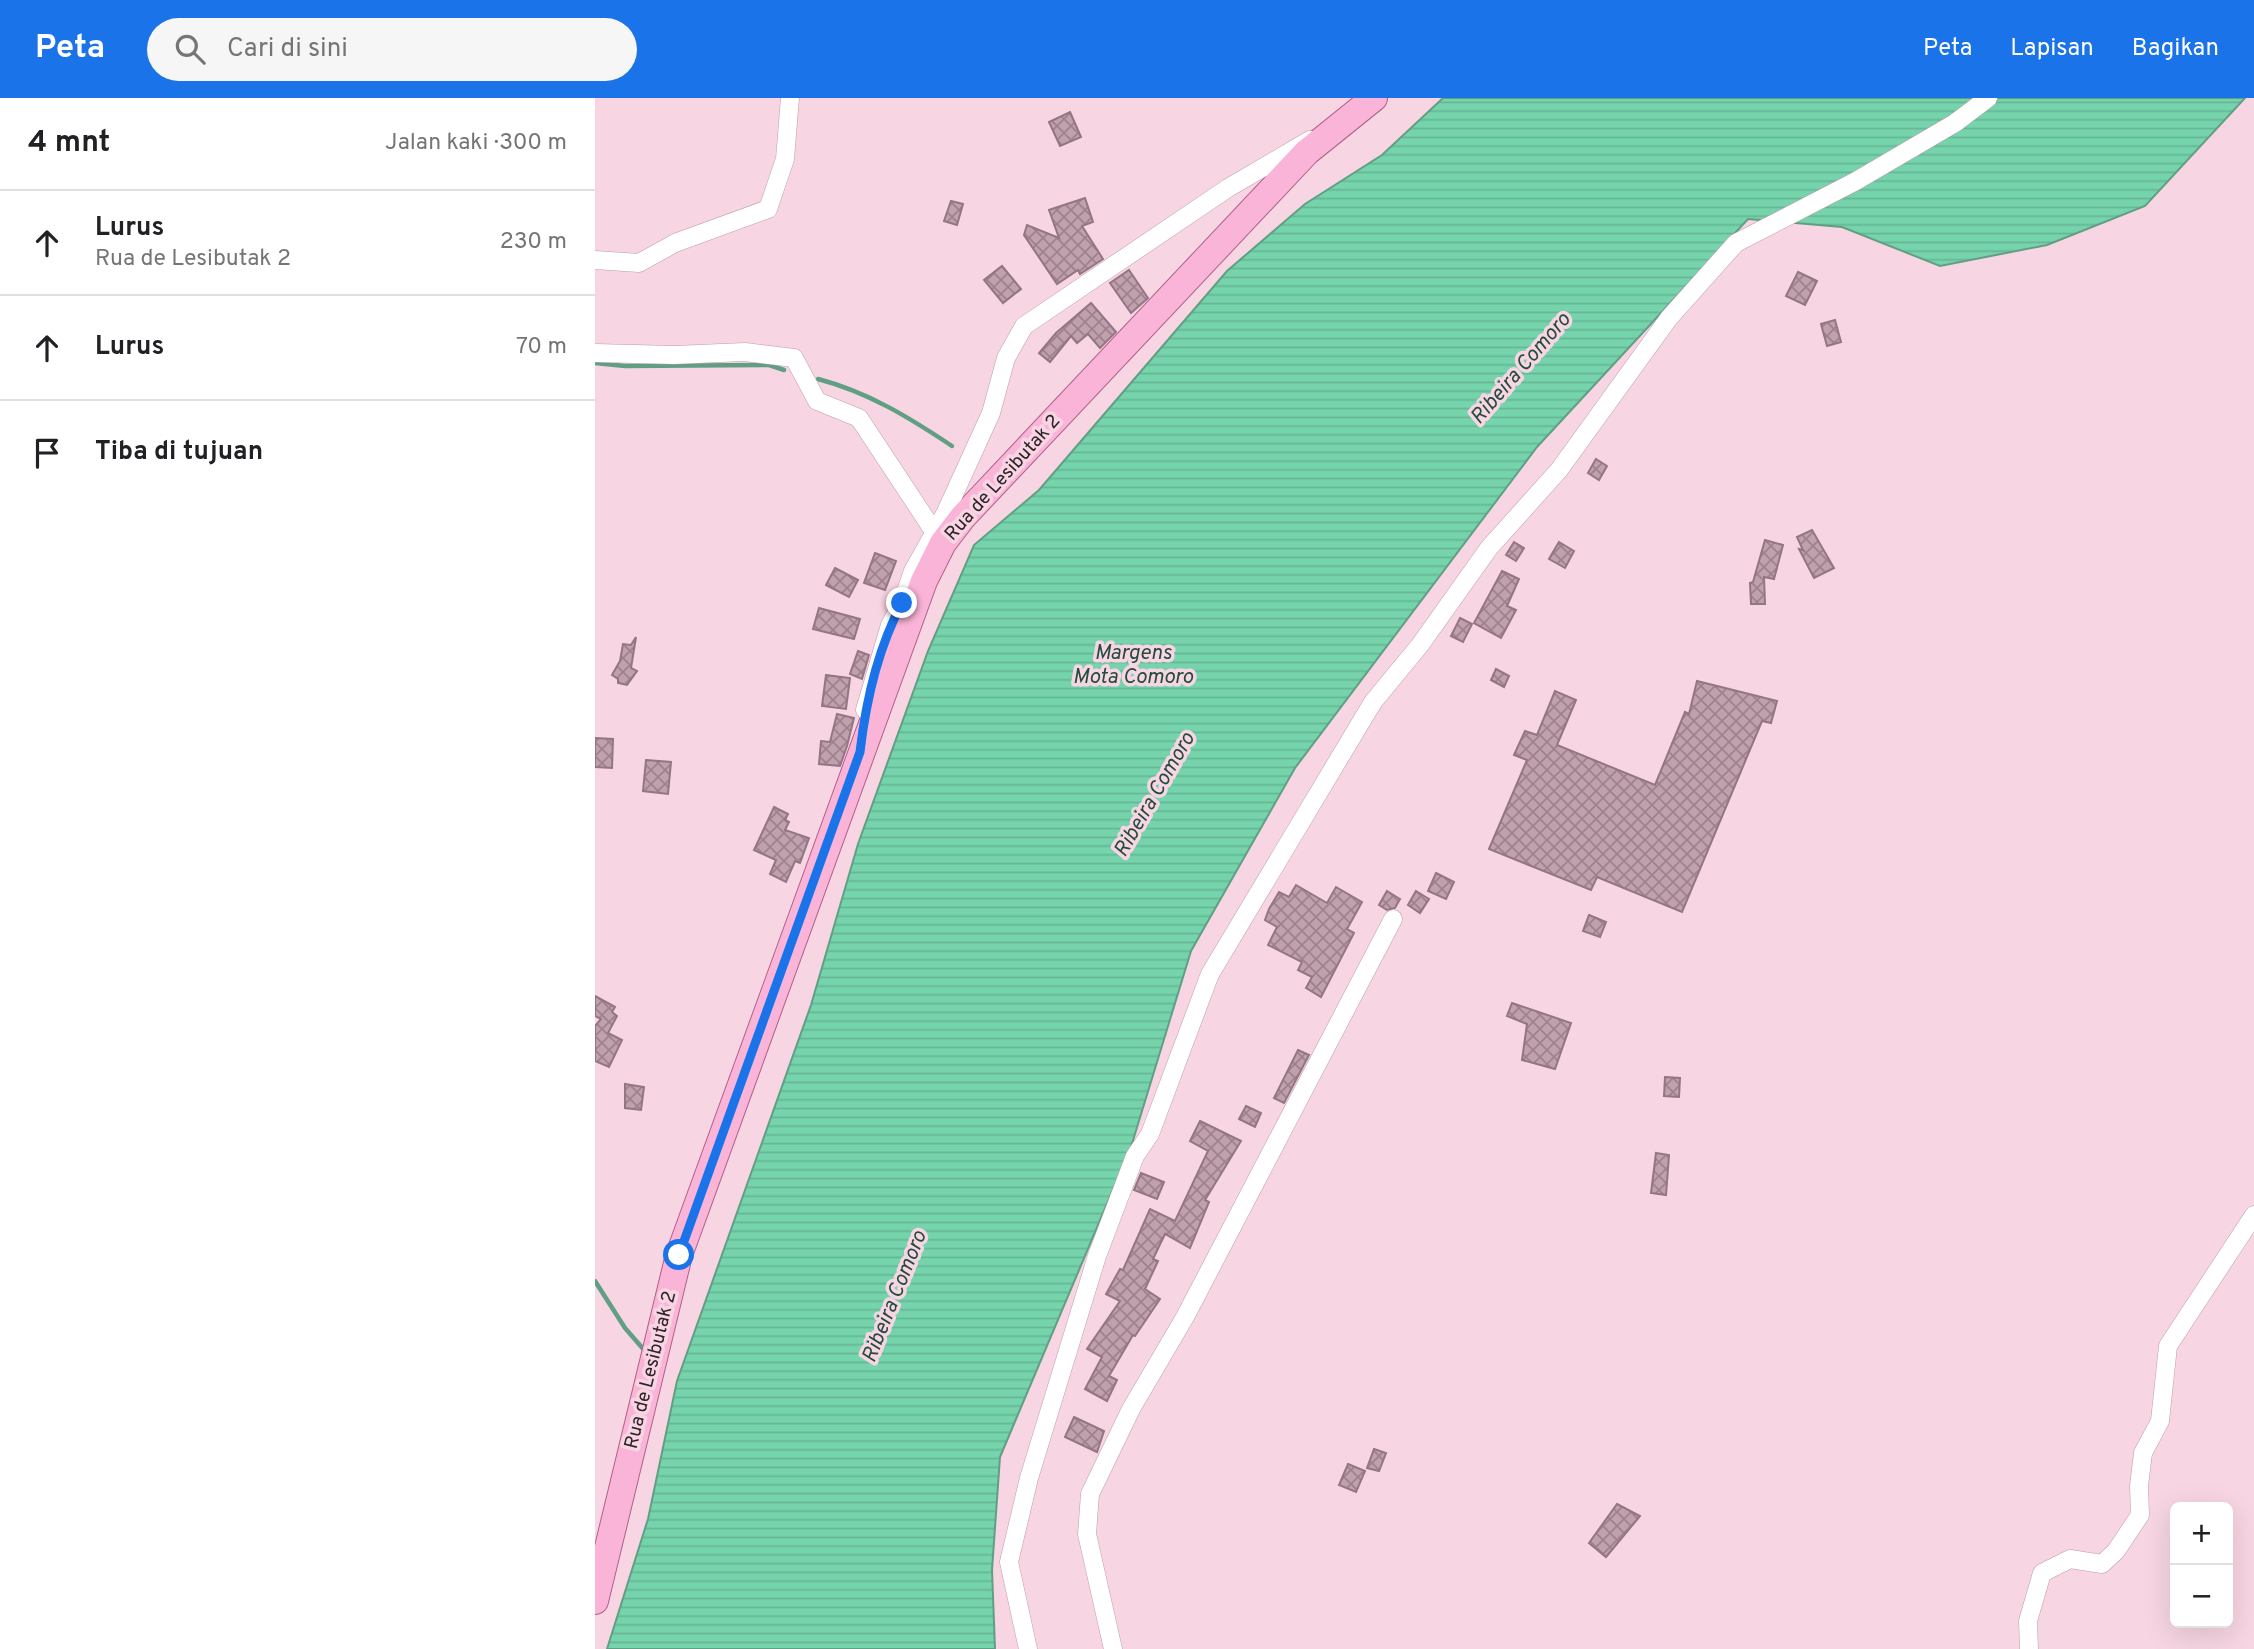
<!DOCTYPE html>
<html lang="id">
<head>
<meta charset="utf-8">
<style>
	:root { --surface:#fff; --page:#f6f6f6; --text:#202124; --muted:#757577; --line:#e0e0e0; --accent:#1a73e8 }
	body { margin:0; font-family:Overpass,sans-serif; background:var(--page); color:var(--text) }
	.controls { position:absolute; right:21px; bottom:21px; display:grid; overflow:hidden; border-radius:10px; box-shadow:0 7px 28px #0002 }
	.controls button { width:63px; height:63px; display:grid; place-items:center; padding:0; border:0; border-bottom:2px solid var(--line); background:var(--surface); color:var(--text); font:35px sans-serif }
	.stop { position:absolute; width:21px; height:21px; margin:-16px; border:5px solid #1a73e8; border-radius:50%; background:#fff }
	.stop.end { background:#1a73e8; border-color:#fff; box-shadow:0 2px 7px #0008 }
	.list { margin:0; padding:0; list-style:none }
	h2 { display:flex; justify-content:space-between; align-items:center; height:91px; margin:0; padding:0 28px; font-size:30px }
	h2 small { font-size:23px; font-weight:400; color:var(--muted) }
	.list li { display:grid; grid-template-columns:46px 1fr auto; gap:21px; align-items:center; box-sizing:border-box; height:105px; padding:0 28px; border-top:2px solid var(--line) }
	.list b { display:block; font-size:26px; white-space:nowrap }
	.list p { margin:0; font-size:23px; white-space:nowrap; color:var(--muted) }
	.list em { font-size:23px; font-style:normal; color:var(--muted) }
	.icon { flex:none; width:38px; height:38px; fill:none; stroke:currentColor; stroke-width:2; stroke-linecap:round; stroke-linejoin:round }
	.map { position:relative; flex:none; width:1659px; height:1551px; overflow:hidden }
	header { display:flex; align-items:center; gap:42px; box-sizing:border-box; height:98px; padding:0 35px; background:var(--accent); color:#fff }
	header strong { font-size:33px }
	nav { display:flex; gap:38px; margin-inline-start:auto; font-size:24px }
	.search { width:490px; height:63px; background:var(--page); display:flex; align-items:center; gap:18px; box-sizing:border-box; padding:0 24px; border-radius:38px; color:var(--muted); font-size:26px }
	main { display:flex }
	aside { flex:1; background:var(--surface) }
	.map>svg:first-child { display:block }
	.water { fill:url(#water-rules); stroke:#619f85; stroke-width:2 }
	.lines { fill:none; stroke-linecap:round; stroke-linejoin:round }
	.stream { stroke:#619f85; stroke-width:4.5 }
	.building { fill:url(#building-cross-hatch); stroke:#947583; stroke-width:2 }
	.minor-casing { stroke:#bd9dab; stroke-width:19 }
	.primary-casing { stroke:#b06088; stroke-width:28 }
	.minor { stroke:#fff; stroke-width:18 }
	.primary { stroke:#fab4d7; stroke-width:26 }
	.route { stroke:#1a73e8; stroke-width:9 }
	.labels { text-anchor:middle; dominant-baseline:central; stroke-width:7; stroke-linejoin:round; paint-order:stroke }
	.street-label { font-size:19px; fill:#2f2228; stroke:#f7d5e3 }
	.water-label { font-size:21px; font-style:italic; fill:#234c3c; stroke:#f7d5e3 }
</style>
</head>
<body>
<header>
<strong>Peta</strong>
<div class="search"><svg class="icon" aria-label="search" viewBox="0 0 24 24"><circle cx="10" cy="10" r="6"/><path d="M15 15l6 6"/></svg>Cari di sini</div>
<nav><a>Peta</a><a>Lapisan</a><a>Bagikan</a></nav>
</header>
<main>
<aside>
<h2>4 mnt<small>Jalan kaki · 300 m</small></h2>
<ul class="list">
<li><svg class="icon" aria-label="ahead" viewBox="0 0 24 24"><path d="M12 20V5M6 11l6-6 6 6"/></svg><div><b>Lurus</b><p>Rua de Lesibutak 2</p></div><em>230 m</em></li>
<li><svg class="icon" aria-label="ahead" viewBox="0 0 24 24"><path d="M12 20V5M6 11l6-6 6 6"/></svg><div><b>Lurus</b></div><em>70 m</em></li>
<li><svg class="icon" aria-label="arrive" viewBox="0 0 24 24"><path d="M6 21V4h12l-3 4 3 4H6"/></svg><div><b>Tiba di tujuan</b></div></li>
</ul>
</aside>
<div class="map">
<svg width="1659" height="1551" viewBox="0 0 1659 1551">
	<defs>
		<pattern id="water-rules" width="6" height="5" patternUnits="userSpaceOnUse" patternTransform="scale(1.75)"><rect width="6" height="5" fill="#76d4ad"/><path d="M0 2.5h6" fill="none" stroke="#66b695"/></pattern>
		<pattern id="building-cross-hatch" width="8" height="8" patternUnits="userSpaceOnUse" patternTransform="scale(1.75)"><rect width="8" height="8" fill="#c1a0ae"/><path d="M0 0l8 8M0 8l8-8" fill="none" stroke="#9d828e"/></pattern>
	</defs>
	<rect width="100%" height="100%" fill="#f7d5e3"/>
	<polygon class="water" points="848,0 1650,0 1550,108 1452,147 1345,168 1247,129 1153,121 942,349 700,670 596,853 536,1049 405,1359 397,1472 400,1551 12,1551 53,1421 82,1283 216,907 263,746 333,553 379,447 444,392 632,173 710,106 787,57"/>
	<g class="lines">
		<g class="stream">
			<polyline points="0,265 30,268 174,267 189,272"/>
			<path d="M223,281C273,294 315,320 357,348"/>
			<polyline points="0,1183 30,1230 50,1253"/>
		</g>
	</g>
	<g class="building">
		<polygon points="475,14 486,39 465,48 454,24"/>
		<polygon points="490,100 498,124 487,128 508,161 485,176 483,172 462,186 429,137 432,127 464,140 454,112"/>
		<polygon points="356,103 368,106 362,127 349,123"/>
		<polygon points="407,168 426,191 408,205 389,182"/>
		<polygon points="534,172 553,200 536,215 515,185"/>
		<polygon points="1203,174 1222,183 1210,207 1191,198"/>
		<polygon points="496,205 521,234 505,250 493,236 482,245 476,238 455,264 444,255 461,235"/>
		<polygon points="1240,222 1246,244 1232,248 1226,226"/>
		<polygon points="1001,361 1012,368 1004,382 993,375"/>
		<polygon points="1217,432 1239,470 1219,480 1204,451 1208,452 1202,439"/>
		<polygon points="1170,442 1188,447 1179,481 1169,479 1170,506 1156,506 1155,485 1158,484"/>
		<polygon points="919,444 929,450 921,463 911,457"/>
		<polygon points="964,444 979,453 970,470 954,461"/>
		<polygon points="280,455 301,463 290,492 269,485"/>
		<polygon points="240,470 263,482 254,499 231,487"/>
		<polygon points="907,473 924,481 912,508 921,512 906,540 879,525"/>
		<polygon points="224,510 265,521 259,541 218,531"/>
		<polygon points="865,520 877,526 868,544 856,538"/>
		<polygon points="41,539 36,570 42,573 32,587 23,585 23,581 17,577 25,563 28,546 36,547"/>
		<polygon points="263,553 274,557 267,581 255,576"/>
		<polygon points="901,571 914,578 909,589 896,582"/>
		<polygon points="231,577 255,580 251,611 227,608"/>
		<polygon points="1102,583 1182,603 1176,625 1167,623 1087,814 1002,779 996,792 894,751 932,662 919,657 930,633 942,637 960,593 981,602 962,647 1060,687 1090,614 1094,616"/>
		<polygon points="242,616 259,620 252,648 245,668 224,666 226,643 235,644"/>
		<polygon points="0,640 18,641 17,670 0,669"/>
		<polygon points="51,662 76,664 73,696 48,693"/>
		<polygon points="179,709 193,716 190,722 194,724 190,732 214,740 205,765 200,763 191,784 175,776 181,762 159,752"/>
		<polygon points="841,775 859,784 851,801 833,793"/>
		<polygon points="701,787 732,805 741,789 767,804 752,831 759,835 726,899 711,890 717,879 703,872 707,864 673,847 682,829 670,822 674,811 684,794 694,799"/>
		<polygon points="792,793 805,801 800,810 792,812 784,807"/>
		<polygon points="821,793 834,801 825,815 813,807"/>
		<polygon points="994,817 1011,824 1005,839 988,833"/>
		<polygon points="0,898 20,909 17,914 22,918 13,935 27,942 14,969 0,963 0,928 6,921 0,918"/>
		<polygon points="917,905 976,925 960,971 927,962 932,926 912,918"/>
		<polygon points="703,952 714,957 689,1005 679,1000"/>
		<polygon points="1070,979 1085,980 1084,999 1069,998"/>
		<polygon points="30,986 49,989 46,1012 30,1010"/>
		<polygon points="651,1008 666,1015 660,1029 644,1021"/>
		<polygon points="605,1023 646,1043 610,1102 614,1104 595,1150 570,1136 558,1161 563,1163 550,1191 565,1201 540,1238 538,1237 514,1278 522,1282 512,1303 490,1291 507,1259 492,1251 525,1203 511,1196 525,1171 528,1172 555,1111 580,1123 613,1053 595,1043"/>
		<polygon points="1061,1055 1074,1057 1071,1097 1056,1095"/>
		<polygon points="546,1075 569,1084 562,1101 539,1092"/>
		<polygon points="479,1319 509,1333 502,1354 470,1339"/>
		<polygon points="779,1351 791,1355 784,1373 772,1370"/>
		<polygon points="753,1366 770,1373 761,1394 744,1387"/>
		<polygon points="1022,1406 1045,1418 1011,1459 994,1445"/>
	</g>
	<g class="lines">
		<defs>
			<g id="minor">
				<polyline points="0,162 44,165 80,145 173,111 190,61 195,0"/>
				<polyline points="0,255 79,257 150,254 199,260 222,303 264,320 340,435"/>
				<polyline points="270,612 295,527 307,505 318,473 350,416 396,315 411,260 429,228 633,90 715,42"/>
				<polyline points="433,1551 414,1464 434,1380 502,1158 540,1058 555,1036 615,876 778,604 825,547 894,450 964,372 1074,220 1141,145 1261,83 1360,25 1393,0"/>
				<polyline points="518,1551 492,1436 495,1396 536,1311 590,1219 798,821"/>
				<polyline points="1434,1551 1433,1523 1447,1475 1475,1461 1507,1466 1521,1453 1545,1417 1544,1388 1548,1355 1565,1323 1573,1248 1659,1117"/>
			</g>
			<polyline id="primary" points="0,1503 84,1157 329,483 348,445 368,419 712,54 779,0"/>
		</defs>
		<use href="#minor" class="minor-casing"/>
		<use href="#primary" class="primary-casing"/>
		<use href="#minor" class="minor"/>
		<use href="#primary" class="primary"/>
	</g>
	<g class="lines">
		<path class="route" d="M84,1157L265,654C271,602 283,550 307,505"/>
	</g>
	<g class="labels">
		<g class="street-label">
			<text transform="translate(408 380) rotate(-48)">Rua de Lesibutak 2</text>
			<text transform="translate(56 1272) rotate(-76)">Rua de Lesibutak 2</text>
		</g>
		<g class="water-label">
			<text transform="translate(926 271) rotate(-49)">Ribeira Comoro</text>
			<text x="538" y="555">Margens<tspan x="538" dy="24">Mota Comoro</tspan></text>
			<text transform="translate(560 697) rotate(-60)">Ribeira Comoro</text>
			<text transform="translate(300 1199) rotate(-68)">Ribeira Comoro</text>
		</g>
	</g>
</svg>
<div class="controls">
<button>+</button>
<button>−</button>
</div>
<div class="stop" style="left:84px;top:1157px"></div>
<div class="stop end" style="left:307px;top:505px"></div>
</div>
</main>
</body>
</html>
